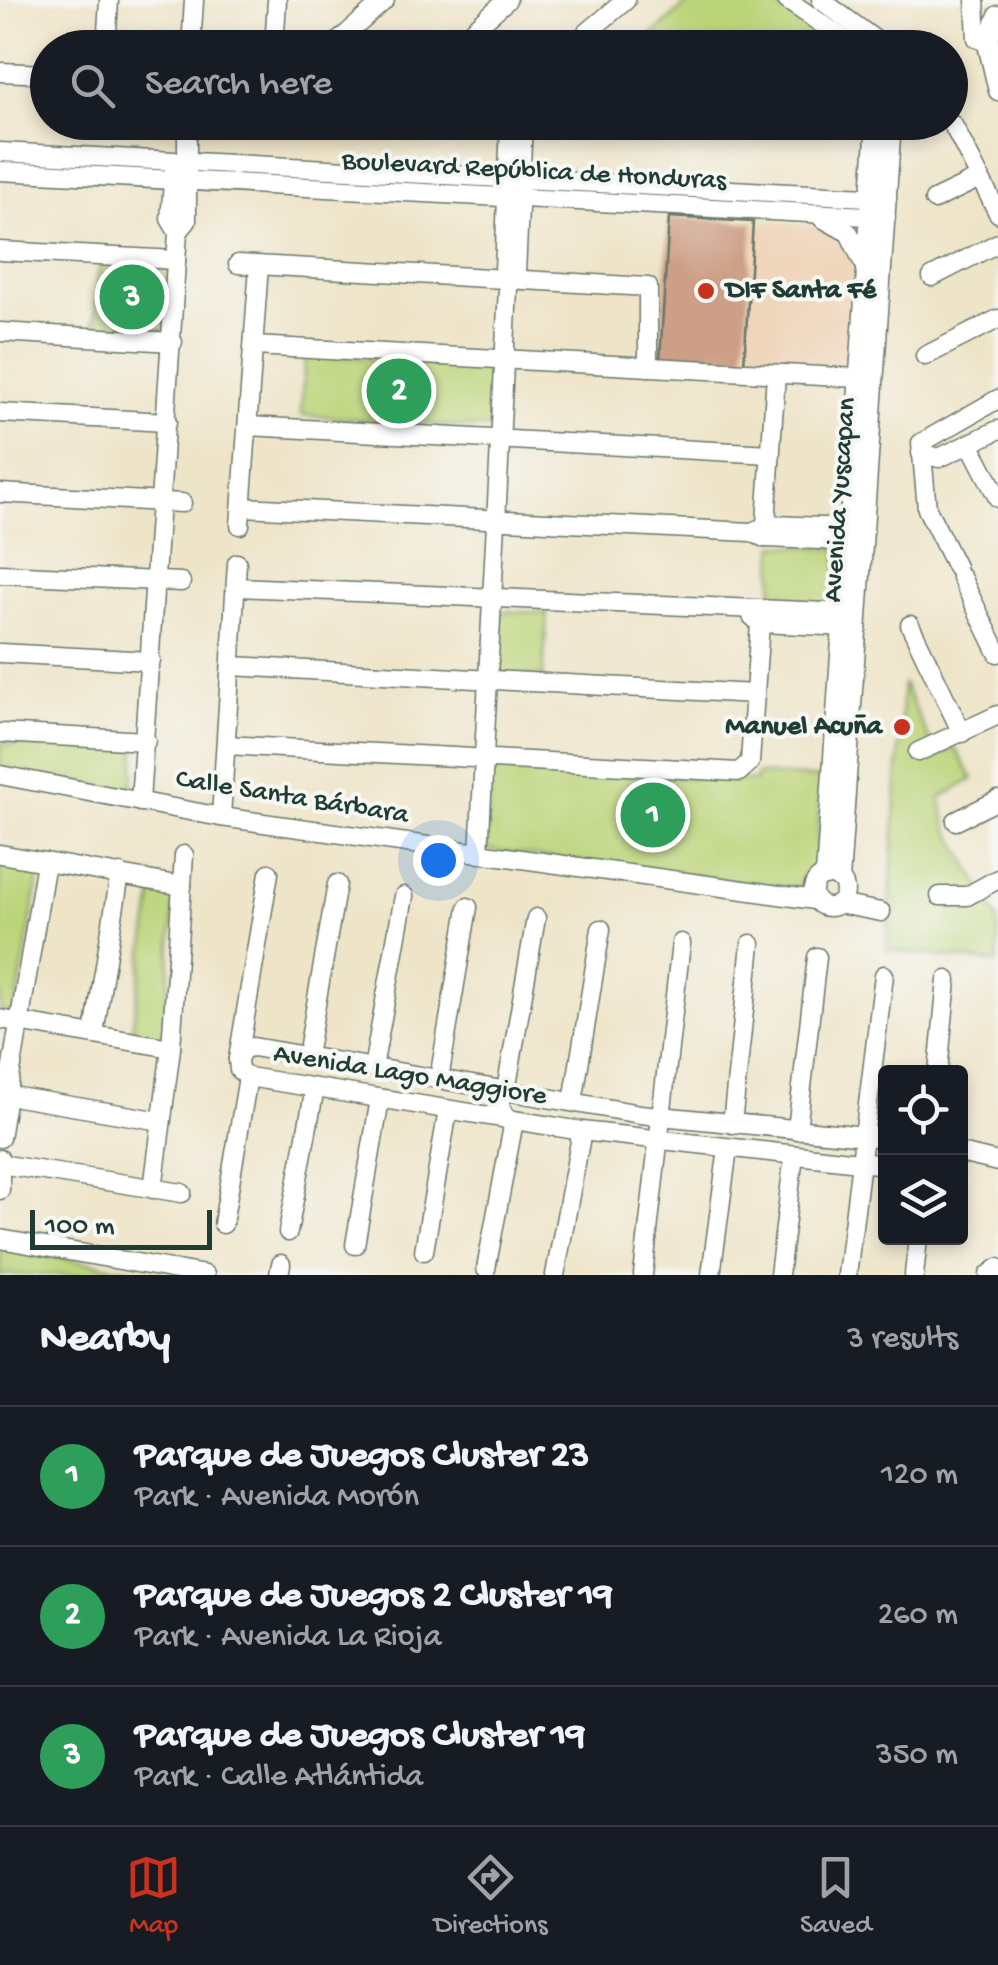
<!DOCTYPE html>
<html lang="en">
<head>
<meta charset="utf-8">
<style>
	:root { --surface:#171b24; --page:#20242c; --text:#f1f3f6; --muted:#9ea1a6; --line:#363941; --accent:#c8321e }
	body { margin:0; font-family:"Gochi Hand",sans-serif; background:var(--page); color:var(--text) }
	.controls { position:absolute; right:30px; bottom:30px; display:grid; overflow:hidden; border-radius:10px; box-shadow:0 5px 15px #0003 }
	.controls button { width:90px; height:90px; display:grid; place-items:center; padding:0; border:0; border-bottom:2px solid var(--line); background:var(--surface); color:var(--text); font:50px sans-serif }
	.scale { position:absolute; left:30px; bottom:25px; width:182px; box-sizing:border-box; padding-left:10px; border:5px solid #1f3d34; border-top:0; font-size:28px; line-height:35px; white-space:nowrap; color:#1f3d34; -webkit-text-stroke:8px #f6f6f2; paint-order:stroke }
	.you { position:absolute; left:438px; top:860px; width:35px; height:35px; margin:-25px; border:8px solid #fff; border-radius:50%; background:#1a73e8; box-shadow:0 0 0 15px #1a73e833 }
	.badge { display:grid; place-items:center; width:65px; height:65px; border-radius:50%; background:var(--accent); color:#fff; font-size:32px; font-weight:700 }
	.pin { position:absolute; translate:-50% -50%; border:5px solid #fff; box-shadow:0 2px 10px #0006 }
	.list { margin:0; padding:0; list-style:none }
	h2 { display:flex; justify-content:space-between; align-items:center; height:130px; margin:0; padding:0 40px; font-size:42px }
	h2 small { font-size:32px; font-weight:400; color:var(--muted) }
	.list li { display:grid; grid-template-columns:65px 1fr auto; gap:30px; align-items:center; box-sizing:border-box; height:140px; padding:0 40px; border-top:2px solid var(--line) }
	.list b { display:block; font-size:38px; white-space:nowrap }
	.list p { margin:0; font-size:32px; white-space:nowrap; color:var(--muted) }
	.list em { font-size:32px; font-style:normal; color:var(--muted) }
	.icon { flex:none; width:55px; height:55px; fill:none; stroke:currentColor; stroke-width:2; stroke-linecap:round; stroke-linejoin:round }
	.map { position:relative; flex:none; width:998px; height:1275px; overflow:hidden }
	.search { position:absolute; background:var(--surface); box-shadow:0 5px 15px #0003; left:30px; right:30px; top:30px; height:110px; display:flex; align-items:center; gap:25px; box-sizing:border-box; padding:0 35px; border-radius:55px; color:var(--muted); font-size:38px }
	.sheet { height:550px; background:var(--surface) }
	nav { display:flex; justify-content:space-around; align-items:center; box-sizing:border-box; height:140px; border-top:2px solid var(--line); background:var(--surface); font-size:28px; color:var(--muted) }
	nav a { display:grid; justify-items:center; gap:5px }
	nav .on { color:var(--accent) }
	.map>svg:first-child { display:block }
	.built { fill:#efd6bb }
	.green { fill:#bcd479; stroke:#6e8856; stroke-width:2.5 }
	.building { fill:#cd9f86 }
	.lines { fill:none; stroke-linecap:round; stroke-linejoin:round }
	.minor-casing { stroke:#677768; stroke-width:21 }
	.minor { stroke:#fff; stroke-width:18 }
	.poi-dot { fill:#c8321e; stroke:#f6f6f2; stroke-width:4 }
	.labels { text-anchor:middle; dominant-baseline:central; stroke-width:8; stroke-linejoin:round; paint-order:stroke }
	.street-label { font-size:28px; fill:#1f3d34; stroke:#f6f6f2 }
	.poi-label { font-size:28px; font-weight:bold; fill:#1f3d34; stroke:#f6f6f2; text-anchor:start }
</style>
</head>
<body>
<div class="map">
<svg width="998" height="1275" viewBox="0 0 998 1275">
	<rect width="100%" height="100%" fill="#f6f6f2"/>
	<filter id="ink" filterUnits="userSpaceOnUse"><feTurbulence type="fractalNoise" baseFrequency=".01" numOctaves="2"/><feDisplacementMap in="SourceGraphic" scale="20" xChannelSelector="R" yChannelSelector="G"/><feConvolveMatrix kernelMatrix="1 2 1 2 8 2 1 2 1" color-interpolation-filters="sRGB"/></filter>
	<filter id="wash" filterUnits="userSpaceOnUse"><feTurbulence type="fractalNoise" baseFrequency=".0048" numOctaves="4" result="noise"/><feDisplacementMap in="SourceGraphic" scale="40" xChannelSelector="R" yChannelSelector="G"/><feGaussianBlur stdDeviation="2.25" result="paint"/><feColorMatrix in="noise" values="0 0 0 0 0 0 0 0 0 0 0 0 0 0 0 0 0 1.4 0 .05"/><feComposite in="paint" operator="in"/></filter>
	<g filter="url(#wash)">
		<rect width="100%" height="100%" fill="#eee4c8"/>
		<polygon class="built" points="753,222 818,226 842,236 854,255 848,372 744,365"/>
		<g class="green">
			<polygon points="691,0 766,0 841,47 638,48"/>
			<polygon points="99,264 170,266 166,333 94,328"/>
			<polygon points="305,354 496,367 494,429 301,415"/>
			<polygon points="775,545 838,548 835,609 772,605"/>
			<polygon points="500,611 547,613 543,677 496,675"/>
			<polygon points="903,683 937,756 955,748 973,779 940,798 947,826 998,919 998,963 887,950"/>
			<polygon points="0,743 136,749 132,793 0,768"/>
			<polygon points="490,767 756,781 757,774 820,778 816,869 802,877 800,889 486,850"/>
			<polygon points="0,863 40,870 15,1014 0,1012"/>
			<polygon points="154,890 175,893 164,1040 131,1034"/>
			<polygon points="0,1248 164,1275 0,1275"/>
		</g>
		<g id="blocks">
			<polygon class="building" points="669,217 753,222 744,365 660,360"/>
		</g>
	</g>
	<g filter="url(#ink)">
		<use href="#blocks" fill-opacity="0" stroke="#677768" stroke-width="2.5"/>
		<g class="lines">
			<defs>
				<g id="minor">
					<polyline points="787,0 857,48"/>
					<polyline points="821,0 886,48"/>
					<polyline points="975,0 977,38 993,45"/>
					<polyline points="998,15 987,44 998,91"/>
					<polyline points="106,48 109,0"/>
					<polyline points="191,48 194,0"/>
					<polyline points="274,48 277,0"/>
					<polyline points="331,48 385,0"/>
					<polyline points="453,48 507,0"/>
					<polyline points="569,48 626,0"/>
					<polyline points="0,72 48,74"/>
					<polyline points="953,125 998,213"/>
					<polyline points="0,152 887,198"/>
					<polyline points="0,171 886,217"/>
					<polyline points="934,200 980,178"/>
					<polyline points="822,218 849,233 863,262"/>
					<polyline points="178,232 187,221 187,122"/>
					<polyline points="0,251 176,260"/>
					<polyline points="238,264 648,287 648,367"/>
					<polyline points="932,277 998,243"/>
					<polyline points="508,288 516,273 523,122"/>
					<polyline points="0,332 173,342"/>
					<polyline points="254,346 858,378"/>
					<polyline points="925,356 998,319"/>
					<polyline points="0,413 167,422"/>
					<polyline points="248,426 771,454"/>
					<polyline points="970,444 998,498"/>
					<polyline points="921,453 939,458 998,430"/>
					<polyline points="0,493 182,503"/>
					<polyline points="243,507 751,532 765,538 847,541"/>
					<polyline points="240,525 259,266"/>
					<polyline points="756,530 774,525 848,528"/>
					<polyline points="765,538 776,374"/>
					<polyline points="956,567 927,509 921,443 998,399"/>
					<polyline points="0,574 181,582"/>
					<polyline points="961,577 998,653"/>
					<polyline points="237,587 851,613"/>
					<polyline points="752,616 760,623 849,627"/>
					<polyline points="910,625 962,733"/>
					<polyline points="0,653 151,661"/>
					<polyline points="232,666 755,694"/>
					<polyline points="0,733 146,741"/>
					<polyline points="226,745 739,772 750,762 761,610"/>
					<polyline points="918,752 998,715"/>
					<polyline points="0,775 221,817 815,900"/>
					<polyline points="140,802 178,232 170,219 174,171"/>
					<polyline points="221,817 237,563"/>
					<polyline points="956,821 998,800"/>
					<polyline points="0,854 182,886"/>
					<polyline points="479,854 508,288 504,272 510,122"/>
					<polyline points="269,873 238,1059 239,1070 248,1077 582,1131 886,1165"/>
					<circle cx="829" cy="891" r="16"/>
					<polyline points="825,876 876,122"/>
					<polyline points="840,880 892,122"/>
					<polyline points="940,896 967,896 998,879"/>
					<polyline points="839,904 881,912"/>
					<polyline points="0,1019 171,1048"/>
					<polyline points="94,1033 120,874"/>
					<polyline points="307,1056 337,884"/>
					<polyline points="238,1059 243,1049 253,1047 640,1114 886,1138"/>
					<polyline points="373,1068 404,896"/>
					<polyline points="938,1072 947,980"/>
					<polyline points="439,1079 468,907"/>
					<polyline points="0,1094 161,1121"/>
					<polyline points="573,1102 601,929"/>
					<polyline points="507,1120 499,1104 506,1091 536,918"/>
					<polyline points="732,1124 751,944"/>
					<polyline points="797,1130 817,957"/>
					<polyline points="0,1138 46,862"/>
					<polyline points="960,1153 998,1162"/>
					<polyline points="0,1159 0,1190"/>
					<polyline points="0,1164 182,1193"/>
					<polyline points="153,1189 171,1048 184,855"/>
					<polyline points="223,1224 248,1077"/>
					<polyline points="288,1232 315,1088"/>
					<polyline points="0,1239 205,1275"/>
					<polyline points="355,1245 380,1099"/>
					<polyline points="424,1251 448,1110"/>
					<polyline points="486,1269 514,1121"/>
					<polyline points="279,1275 281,1264"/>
					<polyline points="555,1275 582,1131"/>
					<polyline points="643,1275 681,943"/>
					<polyline points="711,1275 728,1148"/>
					<polyline points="779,1275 794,1155"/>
					<polyline points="847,1275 884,975"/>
					<polyline points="914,1275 918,1238"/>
					<polyline points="989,1275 998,1268"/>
				</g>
			</defs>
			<use href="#minor" class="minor-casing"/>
			<use href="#minor" class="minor"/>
		</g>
	</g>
	<g class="poi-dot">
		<circle cx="706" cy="291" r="10"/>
		<circle cx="902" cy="727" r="10"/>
	</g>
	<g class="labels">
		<g class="street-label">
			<text transform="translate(534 172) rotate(3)">Boulevard República de Honduras</text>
			<text transform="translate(841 500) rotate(-86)">Avenida Yuscapan</text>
			<text transform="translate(292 798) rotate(9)">Calle Santa Bárbara</text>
			<text transform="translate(410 1076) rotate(9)">Avenida Lago Maggiore</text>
		</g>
		<g class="poi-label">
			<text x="726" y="291">DIF Santa Fé</text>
			<text x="882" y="727" text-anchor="end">Manuel Acuña</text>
		</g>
	</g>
</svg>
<div class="controls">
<button><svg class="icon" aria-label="locate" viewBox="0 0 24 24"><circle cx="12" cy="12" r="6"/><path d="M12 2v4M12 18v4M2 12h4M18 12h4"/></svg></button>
<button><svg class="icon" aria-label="layers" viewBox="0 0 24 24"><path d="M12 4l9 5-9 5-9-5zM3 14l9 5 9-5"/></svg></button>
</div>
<div class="scale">100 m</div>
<div class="you"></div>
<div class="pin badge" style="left:653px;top:815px;background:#2e9e5b">1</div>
<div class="pin badge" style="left:399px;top:391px;background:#2e9e5b">2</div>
<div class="pin badge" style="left:132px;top:297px;background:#2e9e5b">3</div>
<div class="search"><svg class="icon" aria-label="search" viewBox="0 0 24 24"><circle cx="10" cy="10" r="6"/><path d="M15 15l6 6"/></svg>Search here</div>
</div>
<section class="sheet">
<h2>Nearby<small>3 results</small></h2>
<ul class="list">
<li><span class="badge" style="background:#2e9e5b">1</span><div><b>Parque de Juegos Cluster 23</b><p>Park · Avenida Morón</p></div><em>120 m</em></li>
<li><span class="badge" style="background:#2e9e5b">2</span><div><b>Parque de Juegos 2 Cluster 19</b><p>Park · Avenida La Rioja</p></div><em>260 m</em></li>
<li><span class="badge" style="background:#2e9e5b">3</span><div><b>Parque de Juegos Cluster 19</b><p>Park · Calle Atlántida</p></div><em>350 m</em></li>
</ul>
</section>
<nav>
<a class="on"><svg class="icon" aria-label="map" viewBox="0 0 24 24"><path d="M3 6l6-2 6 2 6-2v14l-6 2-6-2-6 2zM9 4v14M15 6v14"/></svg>Map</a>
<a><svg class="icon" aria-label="directions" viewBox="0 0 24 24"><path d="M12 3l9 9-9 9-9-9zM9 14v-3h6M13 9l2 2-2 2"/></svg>Directions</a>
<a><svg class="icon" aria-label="saved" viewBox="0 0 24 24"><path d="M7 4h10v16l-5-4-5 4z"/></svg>Saved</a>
</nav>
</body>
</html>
